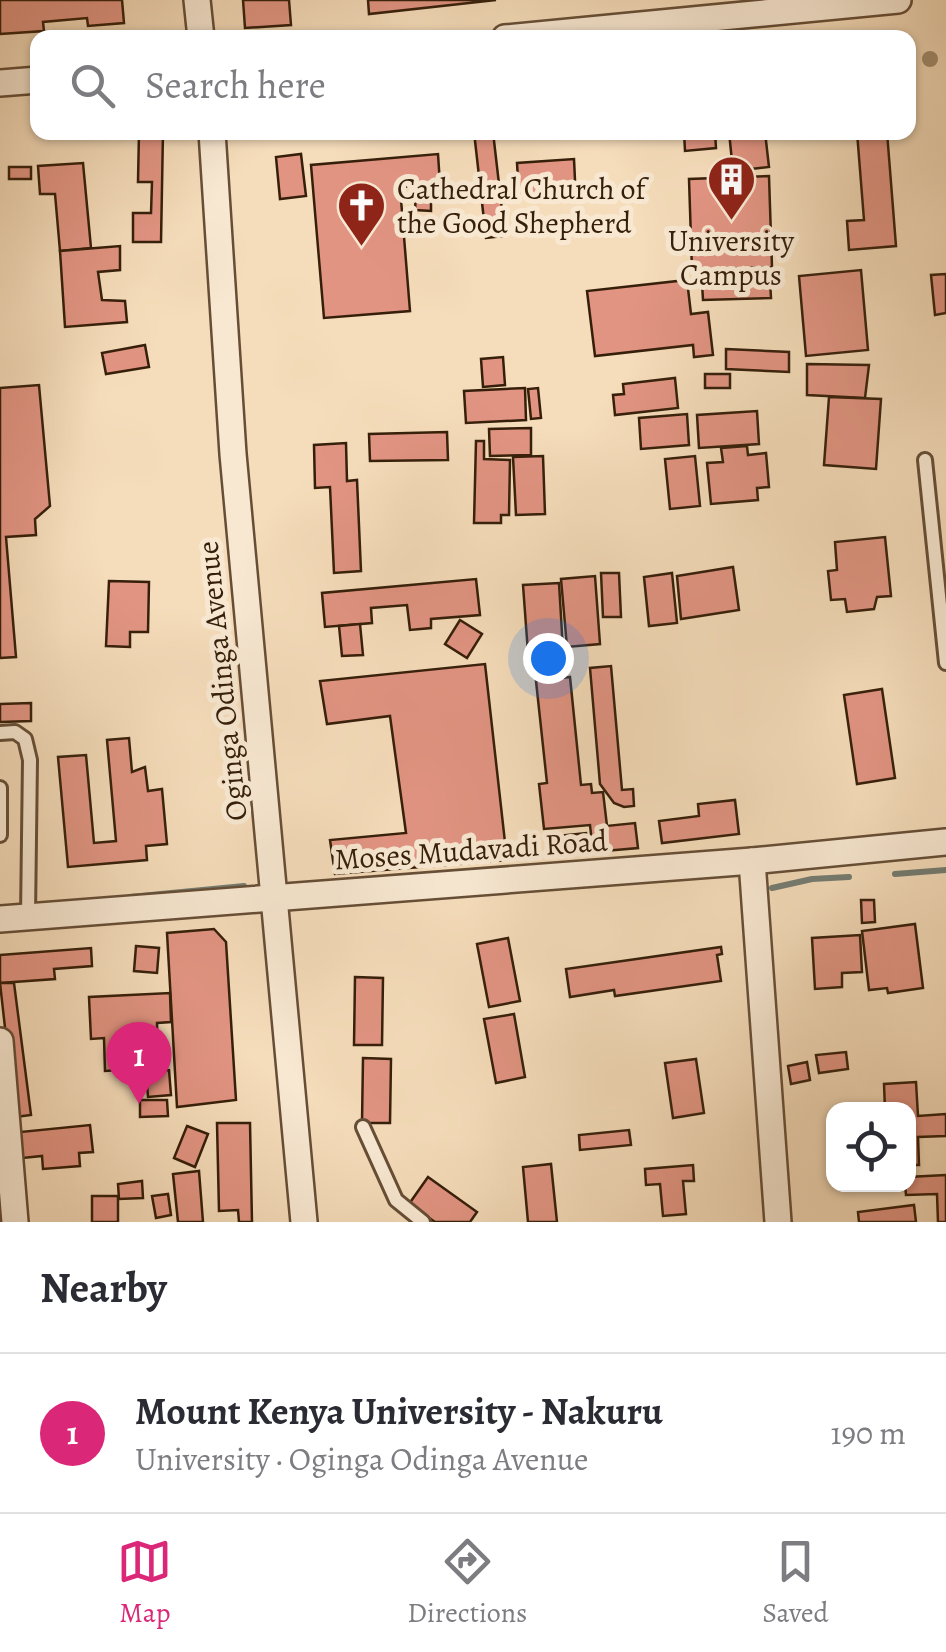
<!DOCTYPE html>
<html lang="en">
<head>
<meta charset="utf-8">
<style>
	:root { --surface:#fff; --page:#f7f7f7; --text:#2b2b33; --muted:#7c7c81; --line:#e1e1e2; --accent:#db2777 }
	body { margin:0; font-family:Alegreya,serif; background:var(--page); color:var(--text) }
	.controls { position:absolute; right:30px; bottom:30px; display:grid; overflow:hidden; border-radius:20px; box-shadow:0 2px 8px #0004 }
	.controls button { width:90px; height:90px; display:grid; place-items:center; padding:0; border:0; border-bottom:2px solid var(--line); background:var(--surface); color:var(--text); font:50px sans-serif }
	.you { position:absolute; left:548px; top:658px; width:35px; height:35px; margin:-25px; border:8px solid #fff; border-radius:50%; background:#1a73e8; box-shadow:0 0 0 15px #1a73e833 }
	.badge { display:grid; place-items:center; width:65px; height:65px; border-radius:50%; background:var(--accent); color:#fff; font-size:32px; font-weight:700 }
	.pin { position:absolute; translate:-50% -82px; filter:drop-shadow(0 2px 5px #0008) }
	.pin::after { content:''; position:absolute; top:52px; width:35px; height:30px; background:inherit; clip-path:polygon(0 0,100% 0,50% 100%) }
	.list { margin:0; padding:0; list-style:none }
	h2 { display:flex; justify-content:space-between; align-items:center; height:130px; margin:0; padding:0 40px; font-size:42px }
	h2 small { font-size:32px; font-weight:400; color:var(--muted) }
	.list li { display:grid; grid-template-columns:65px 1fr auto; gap:30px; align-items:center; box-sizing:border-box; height:160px; padding:0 40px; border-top:2px solid var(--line) }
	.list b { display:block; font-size:38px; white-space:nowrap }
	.list p { margin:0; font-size:32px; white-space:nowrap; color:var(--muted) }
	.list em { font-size:32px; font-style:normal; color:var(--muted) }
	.icon { flex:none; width:55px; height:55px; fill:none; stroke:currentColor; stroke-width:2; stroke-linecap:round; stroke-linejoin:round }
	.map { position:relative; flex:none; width:946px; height:1222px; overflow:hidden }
	.search { position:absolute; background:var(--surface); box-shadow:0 2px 8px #0004; left:30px; right:30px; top:30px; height:110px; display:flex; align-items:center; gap:25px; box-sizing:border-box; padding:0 35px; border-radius:20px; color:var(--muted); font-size:38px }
	.sheet { height:290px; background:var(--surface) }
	nav { display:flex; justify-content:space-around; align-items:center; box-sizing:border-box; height:140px; border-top:2px solid var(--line); background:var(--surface); font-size:28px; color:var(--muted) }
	nav a { display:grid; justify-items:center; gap:5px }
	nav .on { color:var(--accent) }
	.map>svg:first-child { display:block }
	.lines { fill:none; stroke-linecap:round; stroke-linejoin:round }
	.stream { stroke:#747c72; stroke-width:6 }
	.building { fill:#e19482; stroke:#361f0a; stroke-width:2.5 }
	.lane-casing { stroke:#664e36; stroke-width:18 }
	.street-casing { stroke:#664e36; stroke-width:30 }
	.lane { stroke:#f8e8d2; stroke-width:12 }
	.street { stroke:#f8e8d2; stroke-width:25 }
	.tree { fill:#a28e6f }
	.labels { text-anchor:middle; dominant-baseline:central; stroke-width:10; stroke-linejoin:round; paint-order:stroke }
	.poi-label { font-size:30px; fill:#361f0a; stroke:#f8e8d2; text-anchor:start }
	.street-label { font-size:30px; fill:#361f0a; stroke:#f8e8d2 }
</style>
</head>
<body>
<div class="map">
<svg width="946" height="1222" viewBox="0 0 946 1222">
	<rect width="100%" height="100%" fill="#f5dcba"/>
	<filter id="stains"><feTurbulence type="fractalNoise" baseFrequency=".002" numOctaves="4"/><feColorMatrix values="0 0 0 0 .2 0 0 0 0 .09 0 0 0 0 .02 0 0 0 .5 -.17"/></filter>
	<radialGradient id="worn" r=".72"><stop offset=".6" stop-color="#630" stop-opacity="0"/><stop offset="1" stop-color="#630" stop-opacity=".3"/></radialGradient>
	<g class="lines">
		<g class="stream">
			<polyline points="895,874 946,870"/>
			<polyline points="772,888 812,879 849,877"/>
			<polyline points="130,897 244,886"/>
		</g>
	</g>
	<g class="building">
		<polygon points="0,0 122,0 124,23 88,26 87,18 43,22 44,31 0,34"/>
		<polygon points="243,0 289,0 291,25 245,28"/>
		<polygon points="368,0 496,0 369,14"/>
		<polygon points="139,132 163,132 161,242 133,242 133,213 151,213 152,182 138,182"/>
		<polygon points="474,132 493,132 505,236 486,238"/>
		<polygon points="684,132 715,132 716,148 685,151"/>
		<polygon points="729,132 765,132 769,167 733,171"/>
		<polygon points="857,132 887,132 896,246 849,250 847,221 864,220"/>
		<polygon points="301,154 306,196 280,199 276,157"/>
		<polygon points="438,154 440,184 400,187 410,311 324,318 311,165"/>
		<polygon points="574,159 576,201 556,202 556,194 519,197 517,163"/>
		<polygon points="83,163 91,248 60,251 55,194 40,194 38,166"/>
		<rect x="9" y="167" width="22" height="12"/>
		<polygon points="769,176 772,267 692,270 689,179"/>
		<polygon points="416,194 431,194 431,211 415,210"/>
		<polygon points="120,246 120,270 98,272 102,300 125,301 127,322 65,327 60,251"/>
		<polygon points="861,270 868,350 806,356 799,276"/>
		<polygon points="946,274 946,313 935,315 931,275"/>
		<polygon points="687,280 691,314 708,312 713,355 694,357 693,345 595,356 587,291"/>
		<polygon points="770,280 771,298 703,300 702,283"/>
		<polygon points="145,345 149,367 106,374 102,353"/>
		<polygon points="726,349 789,352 789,372 726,369"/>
		<polygon points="503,357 505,385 483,387 481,359"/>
		<polygon points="807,364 869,365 865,398 807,395"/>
		<rect x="705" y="374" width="25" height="14"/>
		<polygon points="675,378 678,408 615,415 613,395 624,394 623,384"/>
		<polygon points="39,385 50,506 35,519 36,535 6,537 16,657 0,658 0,388"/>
		<polygon points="525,388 526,420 466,423 464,391"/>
		<polygon points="538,388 541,418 531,419 528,389"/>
		<polygon points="829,397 881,399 876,469 824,465"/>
		<polygon points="757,411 759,444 699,448 697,415"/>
		<polygon points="687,414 689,445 641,449 639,418"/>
		<polygon points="531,428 531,455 490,456 489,429"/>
		<polygon points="447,432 448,460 370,461 369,434"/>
		<polygon points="476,441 484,441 484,459 510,460 509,515 501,515 501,523 474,523"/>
		<polygon points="346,443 347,481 357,480 361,571 334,573 330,487 315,488 314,445"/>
		<polygon points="747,446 748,455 766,453 769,487 757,488 758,500 711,504 707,463 723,462 721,448"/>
		<polygon points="543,456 545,514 516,515 513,457"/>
		<polygon points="695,456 700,506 670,509 665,459"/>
		<polygon points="885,537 891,596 877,597 874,609 847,612 845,599 831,600 828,571 837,570 835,542"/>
		<polygon points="733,567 739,610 681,619 677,576"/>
		<polygon points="601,573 619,573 621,617 603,617"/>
		<polygon points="672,573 677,623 649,626 644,577"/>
		<polygon points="595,576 600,644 567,647 561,579"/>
		<polygon points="476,579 480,615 431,619 431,628 410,630 407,605 371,608 372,623 325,627 322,593"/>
		<polygon points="109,581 149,582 148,632 130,632 130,647 106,646"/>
		<polygon points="559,583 563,650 528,653 523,585"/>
		<polygon points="460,620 482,634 467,658 445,644"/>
		<polygon points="360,624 363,655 342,656 339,626"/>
		<polygon points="485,664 507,860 335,874 330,840 406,833 390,716 327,724 320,681"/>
		<polygon points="611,666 622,790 633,789 634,806 624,807 614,803 600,784 590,668"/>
		<polygon points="570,677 581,785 591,784 592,793 603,792 607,826 635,823 638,848 593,852 590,825 544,829 539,784 547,783 536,681"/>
		<polygon points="882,689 895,778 857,784 844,695"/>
		<polygon points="31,703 31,721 0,722 0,704"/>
		<polygon points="129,738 132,772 145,767 148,791 162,789 167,844 146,846 147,860 68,867 58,757 86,755 94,843 116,841 107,740"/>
		<polygon points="735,800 739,834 662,843 659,821 699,816 698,804"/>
		<polygon points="586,833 588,851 547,855 546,837"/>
		<polygon points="861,900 874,900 875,922 862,923"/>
		<polygon points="915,924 923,988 888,993 887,988 869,990 862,931"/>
		<polygon points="214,929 226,942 236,1100 177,1107 167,933"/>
		<polygon points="860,935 862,972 842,973 842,987 815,989 812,938"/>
		<polygon points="508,938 520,1001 489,1007 477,944"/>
		<polygon points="136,946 159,948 157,973 134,971"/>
		<polygon points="721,947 722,954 717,955 721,981 615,996 614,990 570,997 566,969"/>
		<polygon points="91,948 92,966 54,969 55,979 0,983 0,955"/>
		<polygon points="355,977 383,978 382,1045 354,1045"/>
		<polygon points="0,983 14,983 31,1115 15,1117"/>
		<polygon points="170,993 171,1022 157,1023 158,1058 135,1058 135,1069 105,1071 104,1038 91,1039 89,997"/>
		<polygon points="514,1014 525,1077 496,1083 484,1019"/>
		<polygon points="846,1052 848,1069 819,1073 816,1055"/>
		<polygon points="363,1058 391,1059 390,1123 362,1123"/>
		<polygon points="696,1059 704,1113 673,1118 665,1063"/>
		<polygon points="807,1062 810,1080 791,1084 788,1066"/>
		<polygon points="169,1070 171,1095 148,1097 146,1072"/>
		<polygon points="916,1082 918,1116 946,1114 946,1136 918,1137 919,1165 908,1165 908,1110 885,1110 884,1084"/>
		<polygon points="140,1100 167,1100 168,1116 140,1117"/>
		<polygon points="217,1123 250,1123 252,1222 239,1222 238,1210 219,1211"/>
		<polygon points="90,1125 93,1152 79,1153 80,1166 43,1169 42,1156 23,1158 20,1132"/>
		<polygon points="187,1126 208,1134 195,1167 174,1158"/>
		<polygon points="629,1130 631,1145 580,1150 579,1135"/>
		<polygon points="551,1164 557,1222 528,1222 523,1167"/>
		<polygon points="693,1165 694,1181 683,1181 686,1214 663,1216 660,1184 646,1185 645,1169"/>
		<polygon points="199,1171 203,1222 178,1222 173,1174"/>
		<polygon points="946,1175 946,1222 938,1222 937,1194 906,1195 905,1184 908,1184 908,1177"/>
		<polygon points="428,1177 477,1212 470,1222 435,1222 409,1204"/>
		<polygon points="142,1181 143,1198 119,1199 118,1184"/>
		<polygon points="168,1194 171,1215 156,1218 152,1196"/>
		<rect x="92" y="1196" width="26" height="26"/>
		<polygon points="914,1205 916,1222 859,1222 858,1212"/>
	</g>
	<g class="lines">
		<defs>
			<g id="lane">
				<polyline points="925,460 946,663"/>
				<polyline points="0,733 15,732 25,739 30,760 28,916"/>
				<polyline points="0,788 0,835"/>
				<polyline points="363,1127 396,1200 423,1222"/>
			</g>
			<g id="street">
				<polyline points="197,0 201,38"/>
				<polyline points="505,38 898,0"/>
				<polyline points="0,83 38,80"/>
				<polyline points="212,132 233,454 304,1222"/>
				<polyline points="752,861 778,1222"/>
				<polyline points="0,919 752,861 946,842"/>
				<polyline points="0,1041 15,1222"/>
			</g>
		</defs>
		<use href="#lane" class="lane-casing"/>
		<use href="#street" class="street-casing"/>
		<use href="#lane" class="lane"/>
		<use href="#street" class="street"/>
	</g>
	<circle class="tree" cx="930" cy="59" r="8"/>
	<defs>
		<symbol id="building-pin" viewBox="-11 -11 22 30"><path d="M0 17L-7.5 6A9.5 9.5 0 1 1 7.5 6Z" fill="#8f2418" stroke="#f8e8d2"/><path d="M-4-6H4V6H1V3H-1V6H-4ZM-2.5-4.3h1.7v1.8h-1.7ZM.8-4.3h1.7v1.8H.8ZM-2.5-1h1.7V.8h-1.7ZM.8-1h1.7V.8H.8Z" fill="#fff"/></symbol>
		<symbol id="church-pin" viewBox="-11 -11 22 30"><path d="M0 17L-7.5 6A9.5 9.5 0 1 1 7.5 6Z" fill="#8f2418" stroke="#f8e8d2"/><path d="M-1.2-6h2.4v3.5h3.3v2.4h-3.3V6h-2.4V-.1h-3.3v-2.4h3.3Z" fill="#fff"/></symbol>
	</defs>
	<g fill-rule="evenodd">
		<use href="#building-pin" x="704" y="152" width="55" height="75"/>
		<use href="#church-pin" x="334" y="178" width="55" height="75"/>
	</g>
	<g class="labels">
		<g class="poi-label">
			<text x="397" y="189">Cathedral Church of<tspan x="397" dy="34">the Good Shepherd</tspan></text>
			<text x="731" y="241" text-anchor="middle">University<tspan x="731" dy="34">Campus</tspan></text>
		</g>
		<g class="street-label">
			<text transform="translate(222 681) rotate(-96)">Oginga Odinga Avenue</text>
			<text transform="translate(471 850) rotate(-4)">Moses Mudavadi Road</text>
		</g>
	</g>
	<rect width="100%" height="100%" filter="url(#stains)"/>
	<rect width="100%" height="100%" fill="url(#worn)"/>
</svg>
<div class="controls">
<button><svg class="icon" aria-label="locate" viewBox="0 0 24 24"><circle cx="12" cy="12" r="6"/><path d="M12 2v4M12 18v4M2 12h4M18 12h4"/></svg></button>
</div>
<div class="you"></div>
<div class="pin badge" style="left:139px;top:1104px">1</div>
<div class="search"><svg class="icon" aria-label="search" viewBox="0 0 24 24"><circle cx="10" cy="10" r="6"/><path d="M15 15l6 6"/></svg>Search here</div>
</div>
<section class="sheet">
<h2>Nearby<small></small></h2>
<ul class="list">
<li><span class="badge">1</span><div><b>Mount Kenya University - Nakuru</b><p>University · Oginga Odinga Avenue</p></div><em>190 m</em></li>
</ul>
</section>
<nav>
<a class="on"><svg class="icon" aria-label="map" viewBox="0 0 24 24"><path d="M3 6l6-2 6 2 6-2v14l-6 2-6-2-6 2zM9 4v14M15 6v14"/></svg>Map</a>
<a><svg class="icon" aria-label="directions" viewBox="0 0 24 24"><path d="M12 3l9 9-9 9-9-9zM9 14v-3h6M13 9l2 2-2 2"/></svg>Directions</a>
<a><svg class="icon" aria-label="saved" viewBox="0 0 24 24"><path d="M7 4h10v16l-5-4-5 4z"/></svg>Saved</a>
</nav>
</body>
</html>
